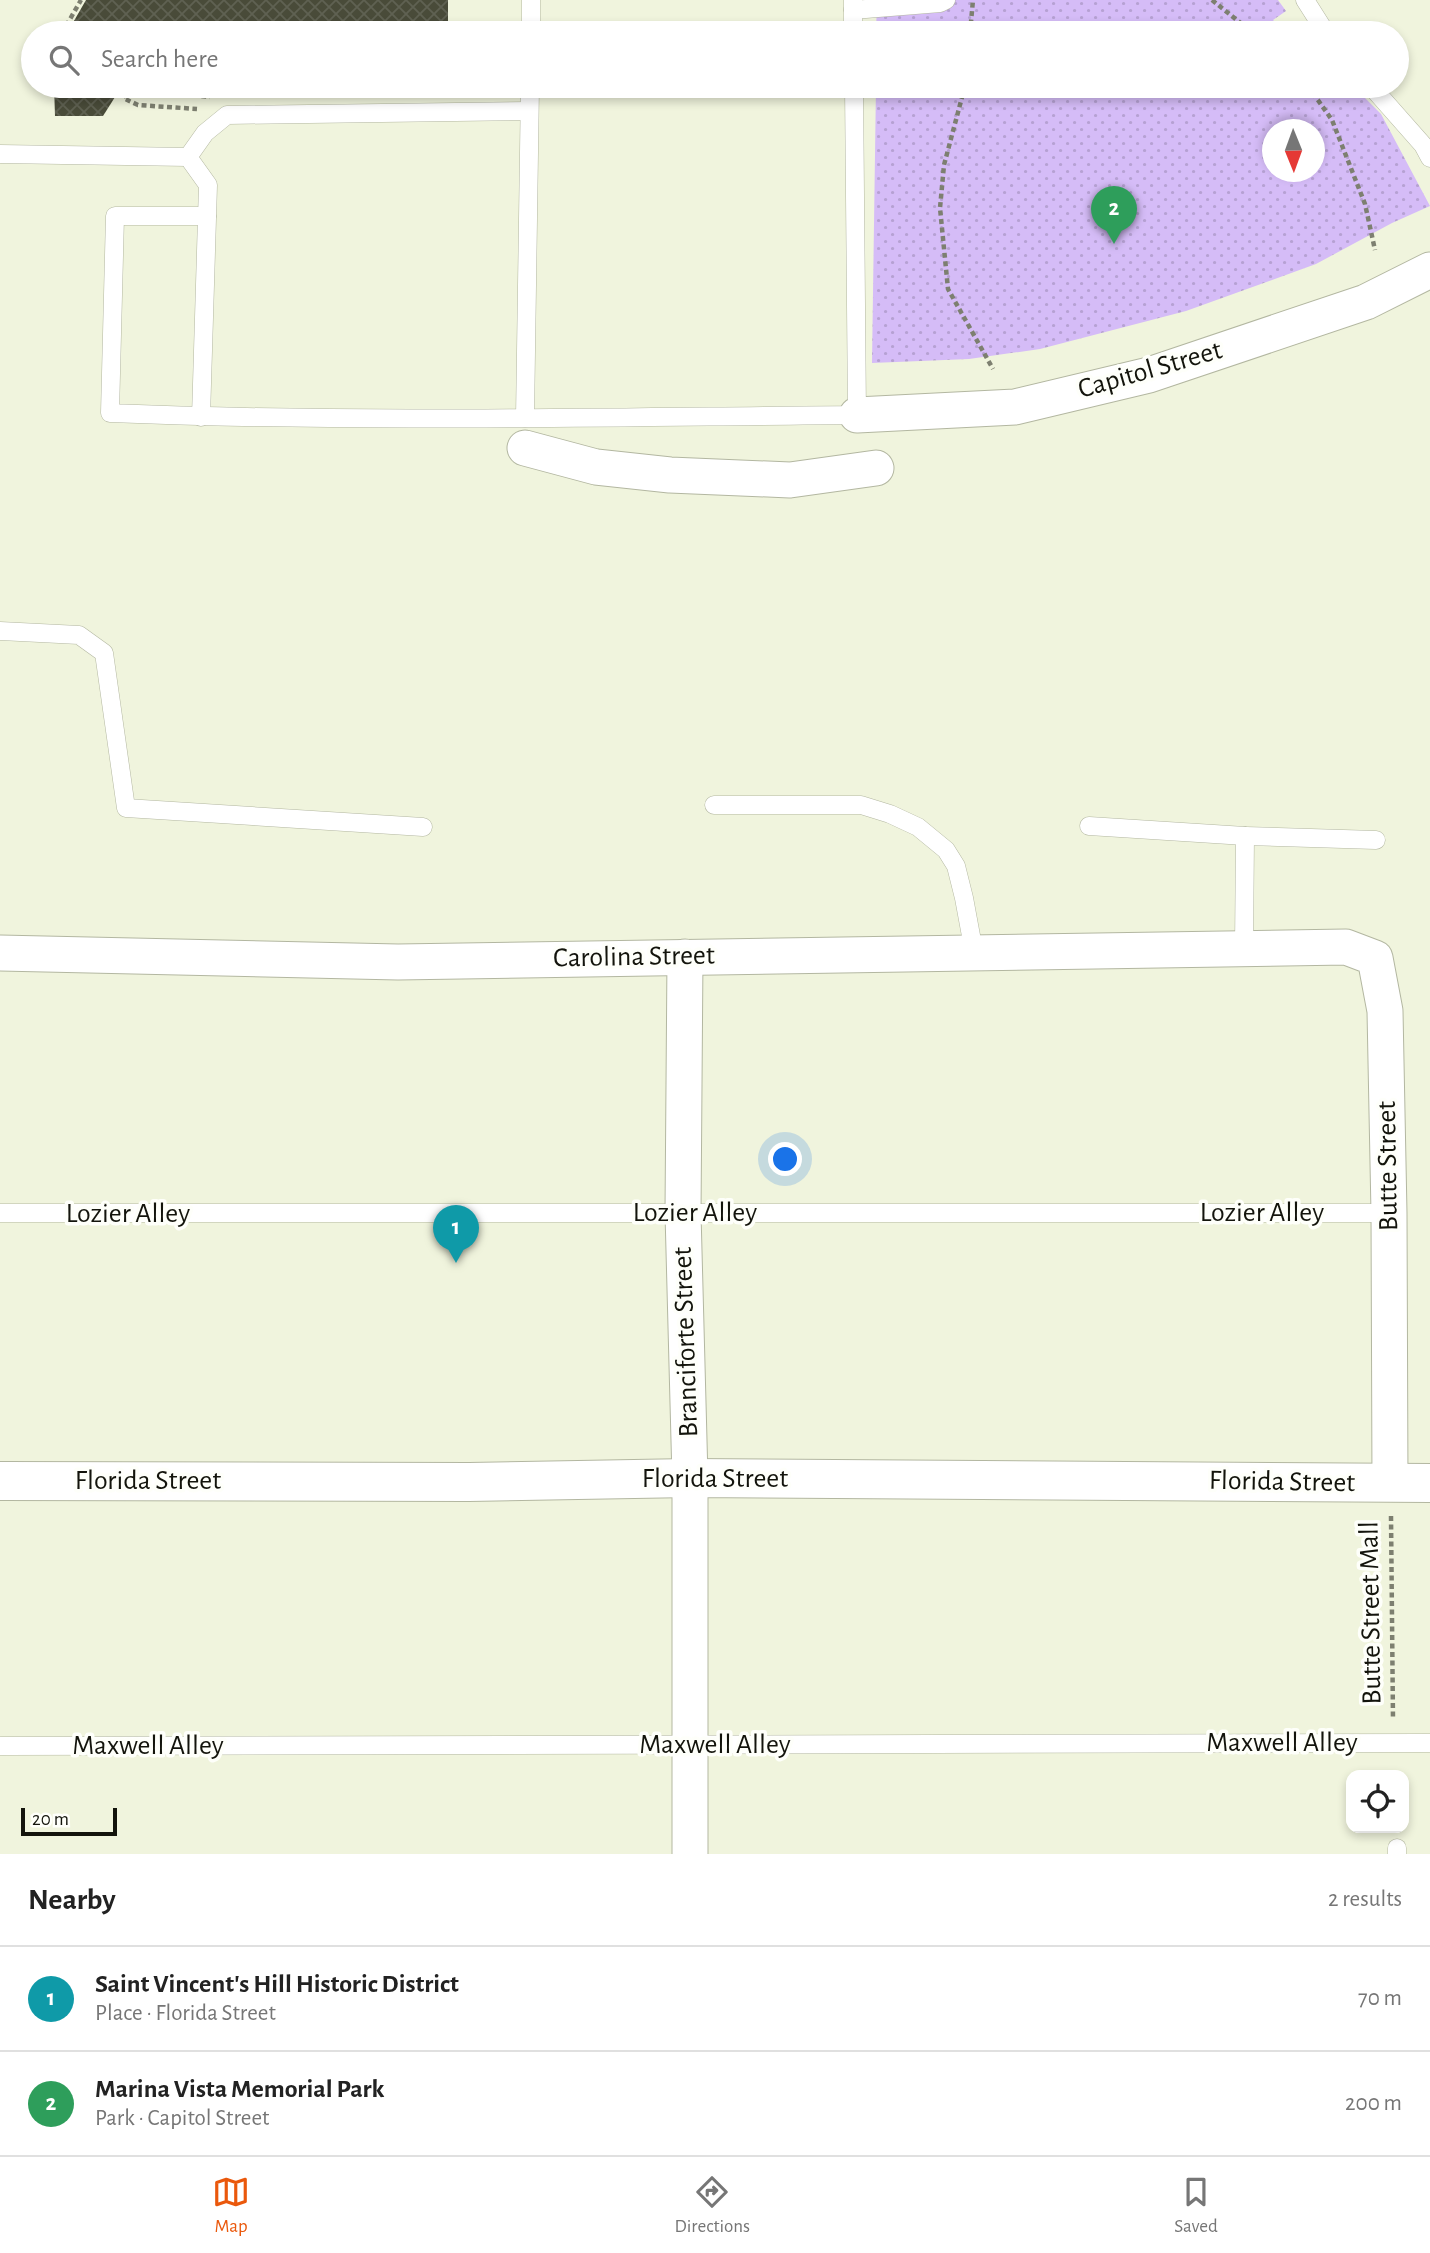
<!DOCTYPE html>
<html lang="en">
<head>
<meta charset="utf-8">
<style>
	:root { --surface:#fff; --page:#f6f6f6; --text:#222; --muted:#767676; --line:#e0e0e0; --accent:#ea580c }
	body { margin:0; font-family:"Alegreya Sans",sans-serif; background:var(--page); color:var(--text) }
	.controls { position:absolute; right:21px; bottom:21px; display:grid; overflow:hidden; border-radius:14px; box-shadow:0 4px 10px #0003 }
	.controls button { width:63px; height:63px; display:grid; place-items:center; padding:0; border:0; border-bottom:2px solid var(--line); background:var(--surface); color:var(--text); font:35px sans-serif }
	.compass { position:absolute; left:1262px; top:119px; width:63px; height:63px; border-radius:50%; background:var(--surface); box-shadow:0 4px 10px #0003; rotate:179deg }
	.scale { position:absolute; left:21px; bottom:18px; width:96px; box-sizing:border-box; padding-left:7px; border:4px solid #13140c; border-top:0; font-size:19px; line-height:24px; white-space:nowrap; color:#13140c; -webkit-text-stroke:5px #fefffa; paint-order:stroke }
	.you { position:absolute; left:786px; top:1160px; width:24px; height:24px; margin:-18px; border:5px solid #fff; border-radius:50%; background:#1a73e8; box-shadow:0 0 0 10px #1a73e833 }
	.badge { display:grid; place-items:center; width:46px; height:46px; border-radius:50%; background:var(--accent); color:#fff; font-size:23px; font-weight:700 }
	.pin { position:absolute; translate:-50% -58px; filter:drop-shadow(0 2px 4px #0008) }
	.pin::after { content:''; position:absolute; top:37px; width:24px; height:21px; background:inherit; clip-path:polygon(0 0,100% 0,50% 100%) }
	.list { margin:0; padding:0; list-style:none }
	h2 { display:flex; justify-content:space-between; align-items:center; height:91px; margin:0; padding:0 28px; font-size:30px }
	h2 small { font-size:23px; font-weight:400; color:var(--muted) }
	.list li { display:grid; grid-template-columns:46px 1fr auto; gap:21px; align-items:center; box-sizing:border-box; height:105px; padding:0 28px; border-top:2px solid var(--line) }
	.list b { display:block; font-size:26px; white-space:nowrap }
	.list p { margin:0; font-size:23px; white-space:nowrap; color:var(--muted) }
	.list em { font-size:23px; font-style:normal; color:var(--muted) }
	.icon { flex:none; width:38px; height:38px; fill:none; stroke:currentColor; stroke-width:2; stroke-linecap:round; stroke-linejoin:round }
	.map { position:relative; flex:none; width:1430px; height:1854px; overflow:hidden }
	.search { position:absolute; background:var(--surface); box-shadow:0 4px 10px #0003; left:21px; right:21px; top:21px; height:77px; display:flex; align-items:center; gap:18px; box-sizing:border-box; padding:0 24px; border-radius:38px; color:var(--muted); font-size:26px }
	.sheet { height:301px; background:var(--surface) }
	nav { display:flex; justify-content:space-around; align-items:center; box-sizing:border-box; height:98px; border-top:2px solid var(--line); background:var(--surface); font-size:19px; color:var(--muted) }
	nav a { display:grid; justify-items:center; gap:4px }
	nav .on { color:var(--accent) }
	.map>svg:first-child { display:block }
	.grass { fill:url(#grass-dots); fill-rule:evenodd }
	.building { fill:url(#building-cross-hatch) }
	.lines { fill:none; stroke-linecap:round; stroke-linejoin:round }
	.lane-casing { stroke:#b3b7a1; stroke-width:19 }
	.street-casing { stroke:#b3b7a1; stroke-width:37 }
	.secondary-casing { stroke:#b3b7a1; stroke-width:40 }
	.path { stroke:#7d7f70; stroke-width:4.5; stroke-dasharray:5 3.5; stroke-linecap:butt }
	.lane { stroke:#fff; stroke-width:18 }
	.street { stroke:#fff; stroke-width:35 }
	.secondary { stroke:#fff; stroke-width:38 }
	.labels { text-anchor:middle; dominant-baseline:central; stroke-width:7; stroke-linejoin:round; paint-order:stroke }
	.street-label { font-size:28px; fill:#13140c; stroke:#fefffa }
</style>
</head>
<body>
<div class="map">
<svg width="1430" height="1854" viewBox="0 0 1430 1854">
	<defs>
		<pattern id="grass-dots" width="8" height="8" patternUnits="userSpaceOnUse" patternTransform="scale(1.75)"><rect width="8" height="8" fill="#d5bcf7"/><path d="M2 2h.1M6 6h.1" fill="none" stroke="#b6a1d3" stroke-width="1.8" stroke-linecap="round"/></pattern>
		<pattern id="building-cross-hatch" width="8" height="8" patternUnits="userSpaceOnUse" patternTransform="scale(1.75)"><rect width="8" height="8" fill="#494b39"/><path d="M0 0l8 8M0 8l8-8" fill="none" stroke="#5f6152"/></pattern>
	</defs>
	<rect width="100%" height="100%" fill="#f0f4dd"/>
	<g class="grass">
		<polygon points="877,0 1278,0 1286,11 1273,20 1285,33 876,33"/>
		<path d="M876,86H1353L1381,114L1430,206L1392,223L1316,264L1186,311L1040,349L969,359L872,363ZM1272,130H1314V172H1272Z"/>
	</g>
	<g class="building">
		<polygon points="86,0 448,0 448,21 466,30 466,33 173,33 159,25 154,33 67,33"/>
		<polygon points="54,86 122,86 103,116 55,116"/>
	</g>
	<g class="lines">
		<defs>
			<g id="lane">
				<polyline points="853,0 853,33"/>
				<polyline points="1305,0 1326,33"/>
				<polyline points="853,10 940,3 946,0"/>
				<polyline points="531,33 531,0"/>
				<polyline points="1371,86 1423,145 1430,158"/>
				<polyline points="0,154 188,157"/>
				<polyline points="188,157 205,133 227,115 529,111"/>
				<polyline points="188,157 208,185 201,417"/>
				<path d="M207,216H115L110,413C359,423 609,417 857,415L854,86"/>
				<polyline points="525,418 530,86"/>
				<polyline points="0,631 79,635 104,653 126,808 423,827"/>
				<polyline points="714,805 861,805 890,814 918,827 946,850 956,866 964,898 974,952"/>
				<polyline points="1089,826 1245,836 1244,948"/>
				<polyline points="1245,836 1376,840"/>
				<polyline points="0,1213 1389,1213"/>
				<polyline points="0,1746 1430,1743"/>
				<polyline points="1397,1848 1397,1854"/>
			</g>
			<g id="street">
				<polyline points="857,415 1015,407 1149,375 1366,302 1430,270"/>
				<polyline points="525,448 596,467 670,475 790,480 876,468"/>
				<polyline points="0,953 398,962 1346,947 1375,958 1385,1011 1389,1213 1390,1483"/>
				<polyline points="685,957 683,1213 690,1478 690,1854"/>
			</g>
			<polyline id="secondary" points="0,1481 469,1482 690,1478 1430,1483"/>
		</defs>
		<use href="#lane" class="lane-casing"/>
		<use href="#street" class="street-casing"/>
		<use href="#secondary" class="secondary-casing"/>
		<g class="path">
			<polyline points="1212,0 1253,33"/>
			<polyline points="62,33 81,0"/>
			<polyline points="970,33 973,0"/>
			<polyline points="130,86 123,98 138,105 197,109"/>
			<polyline points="180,86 186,94 210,97"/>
			<polyline points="965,86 944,165 940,208 948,289 993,369"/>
			<polyline points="1308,86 1332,120 1365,204 1375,250"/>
			<polyline points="1391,1516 1393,1720"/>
		</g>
		<use href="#lane" class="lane"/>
		<use href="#street" class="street"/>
		<use href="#secondary" class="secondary"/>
	</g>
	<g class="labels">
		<g class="street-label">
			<text transform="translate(1150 370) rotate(-16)">Capitol Street</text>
			<text transform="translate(634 957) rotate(-1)">Carolina Street</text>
			<text transform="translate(1388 1166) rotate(-91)">Butte Street</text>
			<text x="695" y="1213">Lozier Alley</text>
			<text x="1262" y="1213">Lozier Alley</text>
			<text x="128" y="1214">Lozier Alley</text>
			<text transform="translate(686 1342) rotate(-92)">Branciforte Street</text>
			<text x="715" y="1479">Florida Street</text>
			<text x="148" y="1481">Florida Street</text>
			<text transform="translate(1282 1482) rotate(1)">Florida Street</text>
			<text transform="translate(1371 1613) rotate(-91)">Butte Street Mall</text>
			<text x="1282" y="1743">Maxwell Alley</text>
			<text x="715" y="1745">Maxwell Alley</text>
			<text x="148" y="1746">Maxwell Alley</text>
		</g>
	</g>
</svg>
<div class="controls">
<button><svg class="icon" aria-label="locate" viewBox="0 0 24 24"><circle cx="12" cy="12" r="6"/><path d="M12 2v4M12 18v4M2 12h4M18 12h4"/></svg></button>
</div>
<svg class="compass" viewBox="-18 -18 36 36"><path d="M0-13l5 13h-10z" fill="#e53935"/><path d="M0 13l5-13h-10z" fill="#767676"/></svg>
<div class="scale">20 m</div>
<div class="you"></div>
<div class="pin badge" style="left:456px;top:1263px;background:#0f9aa8">1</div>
<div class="pin badge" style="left:1114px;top:244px;background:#2e9e5b">2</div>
<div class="search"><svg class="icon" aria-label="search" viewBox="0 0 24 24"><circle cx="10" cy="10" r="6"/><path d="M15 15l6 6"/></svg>Search here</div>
</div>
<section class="sheet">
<h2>Nearby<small>2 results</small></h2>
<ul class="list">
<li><span class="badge" style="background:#0f9aa8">1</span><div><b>Saint Vincent's Hill Historic District</b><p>Place · Florida Street</p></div><em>70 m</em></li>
<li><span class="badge" style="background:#2e9e5b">2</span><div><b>Marina Vista Memorial Park</b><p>Park · Capitol Street</p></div><em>200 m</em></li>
</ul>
</section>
<nav>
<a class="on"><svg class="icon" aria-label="map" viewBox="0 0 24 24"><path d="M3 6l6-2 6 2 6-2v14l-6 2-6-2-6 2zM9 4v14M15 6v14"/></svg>Map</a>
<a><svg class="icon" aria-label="directions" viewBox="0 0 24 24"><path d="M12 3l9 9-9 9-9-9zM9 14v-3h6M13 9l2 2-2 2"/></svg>Directions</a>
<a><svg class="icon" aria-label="saved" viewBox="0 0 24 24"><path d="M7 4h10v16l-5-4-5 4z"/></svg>Saved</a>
</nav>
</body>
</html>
